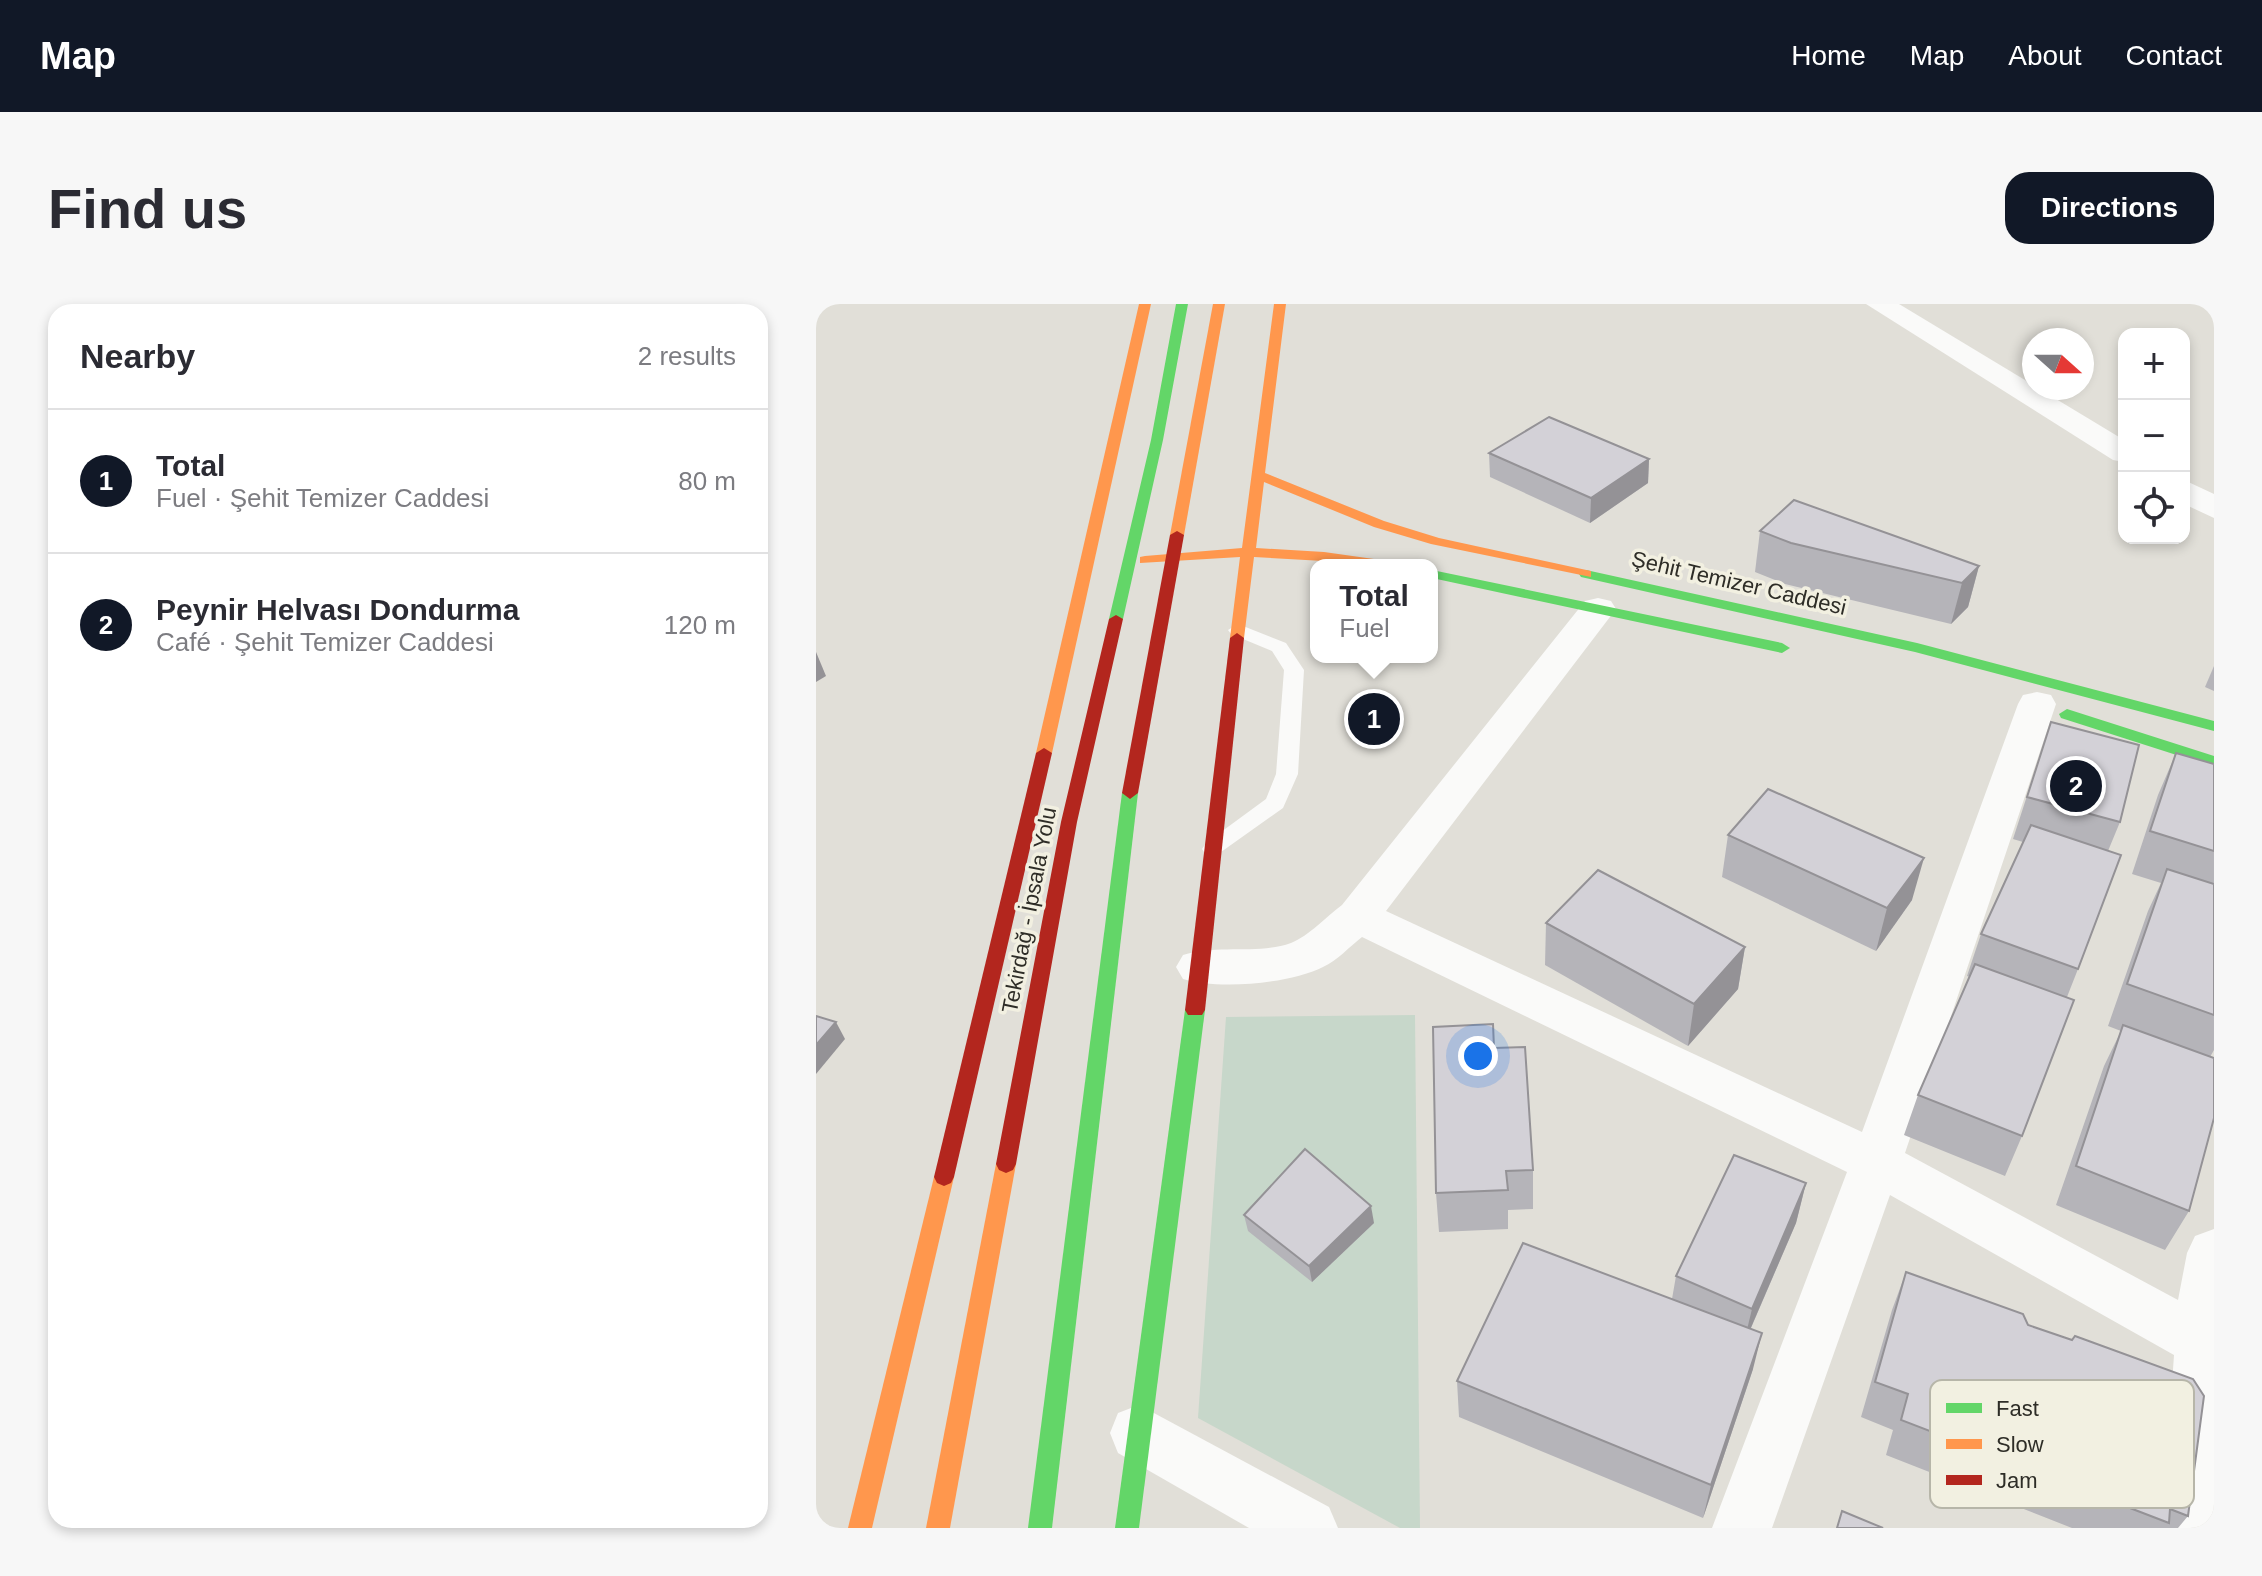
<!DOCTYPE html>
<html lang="en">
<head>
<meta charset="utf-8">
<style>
	:root { --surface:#fff; --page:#f7f7f7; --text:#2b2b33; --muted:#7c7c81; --line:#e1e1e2; --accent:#111827 }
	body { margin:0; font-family:Helvetica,sans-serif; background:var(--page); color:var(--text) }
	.controls { position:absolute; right:24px; top:24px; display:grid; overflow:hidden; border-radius:16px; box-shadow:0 4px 12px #0003 }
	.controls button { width:72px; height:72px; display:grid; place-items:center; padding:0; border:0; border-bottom:2px solid var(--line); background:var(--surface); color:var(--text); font:40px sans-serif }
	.compass { position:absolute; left:1206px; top:24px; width:72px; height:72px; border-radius:50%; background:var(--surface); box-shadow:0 4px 12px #0003; rotate:111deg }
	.you { position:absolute; left:662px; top:752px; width:28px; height:28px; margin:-20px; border:6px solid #fff; border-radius:50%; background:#1a73e8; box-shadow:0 0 0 12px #1a73e833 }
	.badge { display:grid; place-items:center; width:52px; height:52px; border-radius:50%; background:var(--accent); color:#fff; font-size:26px; font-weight:700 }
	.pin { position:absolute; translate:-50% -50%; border:4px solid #fff; box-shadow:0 2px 8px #0006 }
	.popup { position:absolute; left:494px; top:255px; width:128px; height:104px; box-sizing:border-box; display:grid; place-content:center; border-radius:16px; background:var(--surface); filter:drop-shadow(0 2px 6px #0005); font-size:26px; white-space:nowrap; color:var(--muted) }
	.popup b { font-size:30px; color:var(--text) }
	.popup::after { content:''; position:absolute; left:50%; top:100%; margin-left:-16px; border:16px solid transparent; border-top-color:var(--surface) }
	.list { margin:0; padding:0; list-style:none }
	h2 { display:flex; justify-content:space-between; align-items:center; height:104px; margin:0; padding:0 32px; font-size:34px }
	h2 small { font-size:26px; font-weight:400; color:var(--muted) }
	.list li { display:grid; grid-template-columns:52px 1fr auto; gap:24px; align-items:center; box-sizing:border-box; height:144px; padding:0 32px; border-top:2px solid var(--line) }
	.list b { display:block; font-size:30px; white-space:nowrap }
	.list p { margin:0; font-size:26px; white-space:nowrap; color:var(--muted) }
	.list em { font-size:26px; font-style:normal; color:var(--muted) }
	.icon { flex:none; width:44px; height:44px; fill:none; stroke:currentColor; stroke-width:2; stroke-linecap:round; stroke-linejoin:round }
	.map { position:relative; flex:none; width:1398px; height:1224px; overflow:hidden; border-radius:24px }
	header { display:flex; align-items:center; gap:48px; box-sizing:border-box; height:112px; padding:0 40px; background:var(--accent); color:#fff }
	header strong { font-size:38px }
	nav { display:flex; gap:44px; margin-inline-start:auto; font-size:28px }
	.intro { display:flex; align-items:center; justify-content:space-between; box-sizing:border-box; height:192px; padding:0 48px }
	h1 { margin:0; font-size:56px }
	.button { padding:20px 36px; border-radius:24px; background:var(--accent); color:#fff; font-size:28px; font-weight:700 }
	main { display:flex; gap:48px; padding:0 48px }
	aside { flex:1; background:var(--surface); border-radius:24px; box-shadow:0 4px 12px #0003 }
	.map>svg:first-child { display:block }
	.green { fill:#c7d7ca }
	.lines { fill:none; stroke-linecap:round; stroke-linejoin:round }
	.lane { fill:#fafaf9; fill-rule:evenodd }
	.street { fill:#fafaf9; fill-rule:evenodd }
	.fast { fill:#63d668; fill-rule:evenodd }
	.slow { fill:#ff974d; fill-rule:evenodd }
	.jam { fill:#b3261e; fill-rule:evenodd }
	.wall { fill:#b5b4b9 }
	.shaded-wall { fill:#949296 }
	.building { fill:#d3d1d7; stroke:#949296; stroke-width:2 }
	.labels { text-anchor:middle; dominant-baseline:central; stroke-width:7; stroke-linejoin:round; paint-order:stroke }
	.street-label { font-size:22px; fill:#2e2d27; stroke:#f2f0e1 }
	.key { fill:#f2f0e1; stroke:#b7b6a9; stroke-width:2 }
	.key-label { font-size:22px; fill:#2e2d27 }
</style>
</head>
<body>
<header>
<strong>Map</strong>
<nav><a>Home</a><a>Map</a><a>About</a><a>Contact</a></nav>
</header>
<div class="intro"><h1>Find us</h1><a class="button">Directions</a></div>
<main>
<aside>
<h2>Nearby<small>2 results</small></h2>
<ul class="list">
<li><span class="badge">1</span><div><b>Total</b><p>Fuel · Şehit Temizer Caddesi</p></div><em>80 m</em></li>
<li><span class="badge">2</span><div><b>Peynir Helvası Dondurma</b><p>Café · Şehit Temizer Caddesi</p></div><em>120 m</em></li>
</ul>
</aside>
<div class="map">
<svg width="1398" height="1224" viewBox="0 0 1398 1224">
	<rect width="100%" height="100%" fill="#e1dfd8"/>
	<polygon class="green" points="599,711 604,1224 584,1224 382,1114 410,713"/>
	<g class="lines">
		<polygon class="lane" points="422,320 470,339 488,366 482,470 467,504 398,553 390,551 386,545 390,539 450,495 460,470 468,366 456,347 415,330 412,326"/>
		<g class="street">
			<polygon points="1050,0 1083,0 1308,136 1308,158 1297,156"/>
			<polygon points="1368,176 1398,190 1398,214 1368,200"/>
			<path d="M782,294L795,297L800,305L570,607L1046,828L1202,400L1207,391L1221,388L1235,391L1240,400L1089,849L1362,996L1371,949L1379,932L1398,925V1224H1346L1358,1051L1074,891L956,1224H896L1031,868L546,633C534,642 521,657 507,663C473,680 402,686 367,675L360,663L367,651C402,640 441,651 475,639C493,632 511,612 526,601L769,297Z"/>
			<polygon points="323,1101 513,1203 522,1224 433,1224 302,1149 294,1129 302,1109"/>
		</g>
		<g class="fast">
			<polygon points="360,0 372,0 347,136 307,315 300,319 293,315 335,136"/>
			<polygon points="616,266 966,339 974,344 966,349 616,274"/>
			<polygon points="770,266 1101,339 1398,417 1398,427 1099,348 765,273 763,270"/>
			<polygon points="1251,405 1398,452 1398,463 1245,414 1243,410"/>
			<polygon points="314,483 322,489 236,1224 212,1224 306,489"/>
			<polygon points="379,699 386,701 389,706 323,1224 299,1224 369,706 372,701"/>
		</g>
		<g class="slow">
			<polygon points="323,0 335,0 236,449 228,454 220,449"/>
			<polygon points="397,0 409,0 368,231 361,235 354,231"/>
			<polygon points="458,0 470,0 449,169 568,217 623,234 775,267 775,273 615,240 558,223 448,178 440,244 508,248 572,257 579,261 438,253 428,334 421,339 414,334 424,253 324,259 324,253 329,252 426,244"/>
			<polygon points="190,851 197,854 200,860 134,1224 110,1224 180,860 183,854"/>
			<polygon points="128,864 135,867 138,873 56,1224 32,1224 118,873 121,867"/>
		</g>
		<g class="jam">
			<polygon points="361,227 368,231 322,489 314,495 306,489 354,231"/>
			<polygon points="300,311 307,315 261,518 200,860 197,866 190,869 183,866 180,860 245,518 293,315"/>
			<polygon points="421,329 428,334 389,706 386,711 372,711 369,706 414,334"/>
			<polygon points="228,444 236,449 138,873 135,879 128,882 121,879 118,873 220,449"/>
		</g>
	</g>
	<g class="wall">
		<polygon points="673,149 833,155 832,179 774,219 674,173"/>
		<polygon points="944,227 1163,262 1152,303 1135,320 969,280 939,268"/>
		<polygon points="1398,362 1398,387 1389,383"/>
		<polygon points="1235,418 1304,518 1292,547 1262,665 1251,693 1206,832 1189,872 1088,831 1102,791 1154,673 1151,672 1165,630 1207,538 1197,535"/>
		<polygon points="1360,449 1398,460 1398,746 1394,753 1373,907 1349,946 1240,901 1288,762 1305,727 1292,722 1332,607 1345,579 1316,570 1342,491"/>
		<polygon points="912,531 1096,596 1060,647 906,573"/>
		<polygon points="730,619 929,643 922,685 872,742 729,661"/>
		<polygon points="678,744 717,866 717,905 692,906 692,925 623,928 620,889"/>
		<polygon points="990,879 980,919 935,1024 937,1065 887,1214 643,1113 641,1077 856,995 860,972"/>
		<polygon points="428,911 558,919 496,978 432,927"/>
		<polygon points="1090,968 1212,1021 1256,1036 1372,1212 1362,1224 1256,1224 1070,1151 1077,1126 1045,1113 1076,1006"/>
	</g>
	<g class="shaded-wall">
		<polygon points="833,155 832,179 774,219 775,194"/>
		<polygon points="1163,262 1152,303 1135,320 1146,279"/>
		<polygon points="0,348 10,372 0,378"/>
		<polygon points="1108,554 1096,596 1060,647 1071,604"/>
		<polygon points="929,643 922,685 872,742 878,700"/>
		<polygon points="20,718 29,735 0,770 0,741"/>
		<polygon points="990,879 980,919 927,1042 936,1005"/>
		<polygon points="555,902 558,919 496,978 493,962"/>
		<polygon points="946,1029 937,1065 887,1214 895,1181"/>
	</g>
	<g class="building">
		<polygon points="733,113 833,155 775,194 673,149"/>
		<polygon points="978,196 1163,262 1146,279 975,239 944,227"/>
		<polygon points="1235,418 1323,441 1304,518 1211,493"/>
		<polygon points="1360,449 1398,460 1398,547 1334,527"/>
		<polygon points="952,485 1108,554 1071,604 912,531"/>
		<polygon points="1215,521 1305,551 1262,665 1165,630"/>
		<polygon points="1351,565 1398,580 1398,711 1311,680"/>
		<polygon points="782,566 929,643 878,700 730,619"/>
		<polygon points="1159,660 1258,696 1206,832 1102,791"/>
		<polygon points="0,712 20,718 0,741"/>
		<polygon points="677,720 678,744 709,743 717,866 690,867 692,886 620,889 617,723"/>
		<polygon points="1307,721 1398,754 1398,814 1373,907 1260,862"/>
		<polygon points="489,845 555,902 493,962 428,911"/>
		<polygon points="918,851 990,879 936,1005 860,972"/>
		<polygon points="707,939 946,1029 895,1181 641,1077"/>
		<polygon points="1090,968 1207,1010 1212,1021 1256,1036 1259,1032 1377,1075 1388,1092 1372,1212 1354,1205 1353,1219 1085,1116 1092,1090 1059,1078"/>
		<polygon points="1026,1207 1067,1224 1021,1224"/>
	</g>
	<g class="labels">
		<g class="street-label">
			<text transform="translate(923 279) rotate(13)">Şehit Temizer Caddesi</text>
			<text transform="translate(213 606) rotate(-79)">Tekirdağ - İpsala Yolu</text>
		</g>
	</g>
	<rect x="1114" y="1076" width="264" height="128" rx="12" class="key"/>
	<rect x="1130" y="1099" width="36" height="10" fill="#63d668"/>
	<rect x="1130" y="1135" width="36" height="10" fill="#ff974d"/>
	<rect x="1130" y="1171" width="36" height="10" fill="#b3261e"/>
	<g class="key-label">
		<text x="1180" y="1112">Fast</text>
		<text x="1180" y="1148">Slow</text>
		<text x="1180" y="1184">Jam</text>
	</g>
</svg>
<div class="controls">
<button>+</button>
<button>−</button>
<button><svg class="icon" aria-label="locate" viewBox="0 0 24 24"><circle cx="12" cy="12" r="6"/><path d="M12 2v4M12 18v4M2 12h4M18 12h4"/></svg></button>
</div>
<svg class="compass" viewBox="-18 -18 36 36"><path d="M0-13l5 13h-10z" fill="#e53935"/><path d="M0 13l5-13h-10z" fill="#7c7c81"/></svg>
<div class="you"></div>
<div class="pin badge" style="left:558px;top:415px">1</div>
<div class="popup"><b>Total</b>Fuel</div>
<div class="pin badge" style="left:1260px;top:482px">2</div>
</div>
</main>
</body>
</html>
